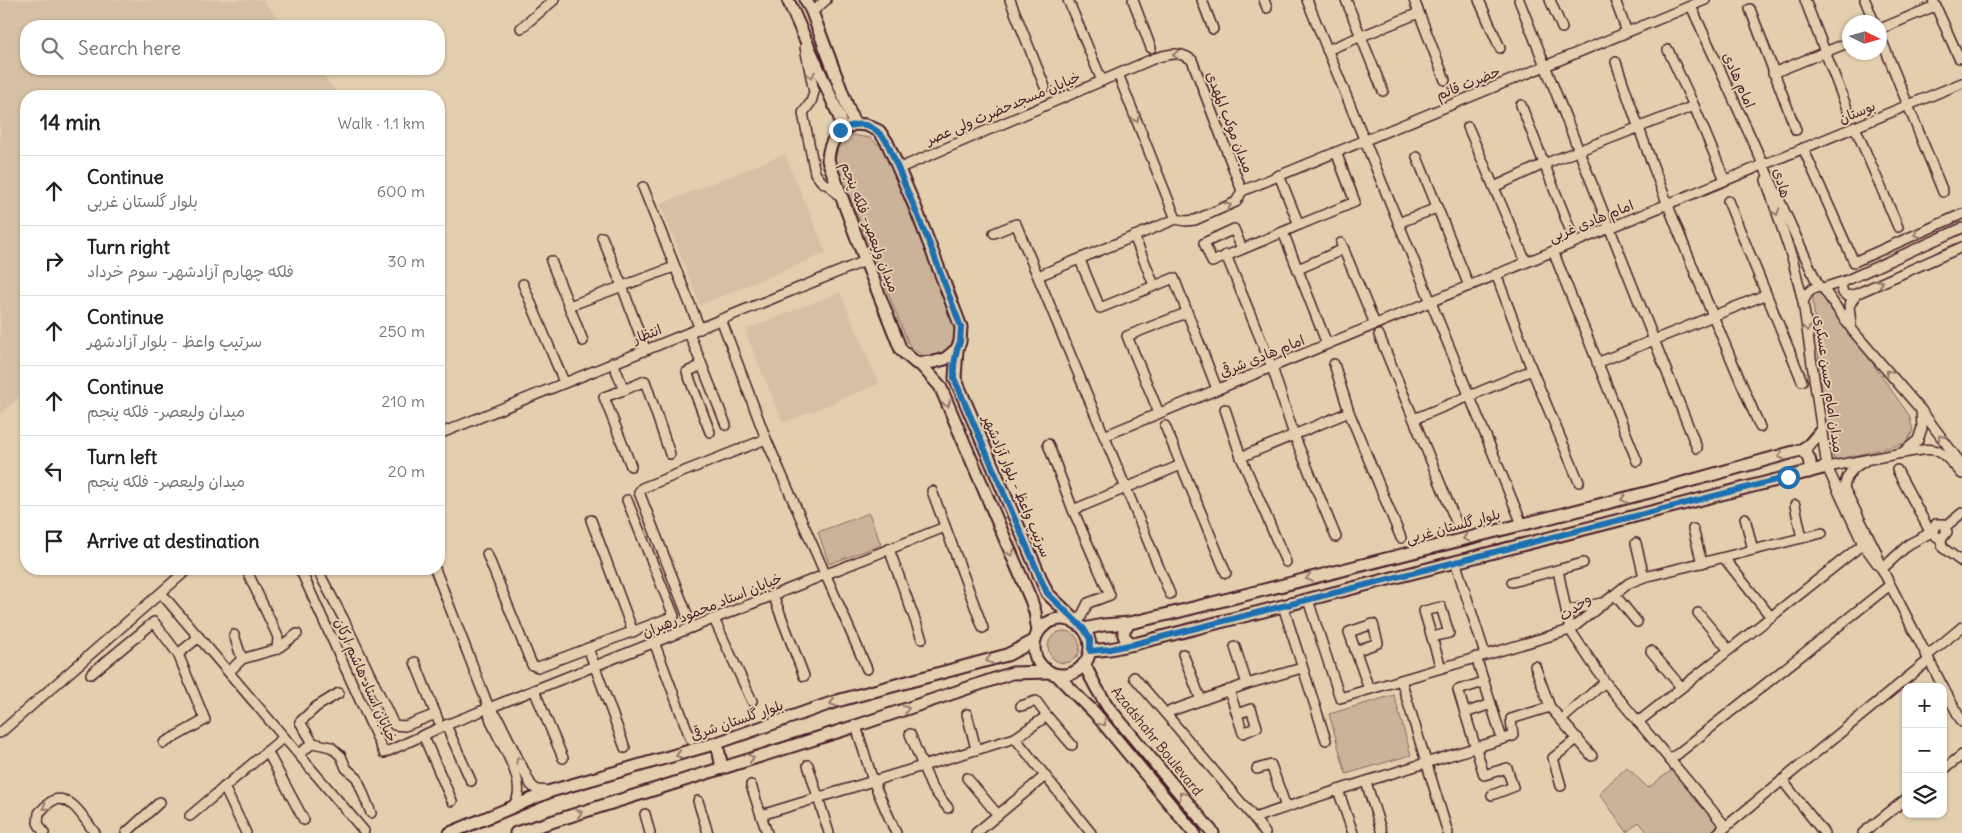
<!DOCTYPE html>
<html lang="en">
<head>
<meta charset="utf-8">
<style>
	:root { --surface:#fff; --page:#f2f2f2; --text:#222; --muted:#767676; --line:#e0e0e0 }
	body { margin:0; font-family:Delius,"Playpen Sans Arabic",sans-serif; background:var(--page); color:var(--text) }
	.controls { position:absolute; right:15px; bottom:15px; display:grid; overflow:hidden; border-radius:10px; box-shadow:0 1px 4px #0004 }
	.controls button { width:45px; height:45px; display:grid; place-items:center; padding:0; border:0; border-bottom:1px solid var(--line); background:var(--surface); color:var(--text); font:25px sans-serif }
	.compass { position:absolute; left:1842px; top:15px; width:45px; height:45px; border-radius:50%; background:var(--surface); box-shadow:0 1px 4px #0004; rotate:95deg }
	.stop { position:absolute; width:15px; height:15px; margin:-11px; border:4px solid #1f6fb2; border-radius:50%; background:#fff }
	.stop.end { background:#1f6fb2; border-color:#fff; box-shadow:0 1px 5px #0008 }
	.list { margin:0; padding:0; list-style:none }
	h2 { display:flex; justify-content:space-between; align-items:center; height:65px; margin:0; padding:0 20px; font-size:21px }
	h2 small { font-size:16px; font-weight:400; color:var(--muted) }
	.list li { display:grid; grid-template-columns:32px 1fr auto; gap:15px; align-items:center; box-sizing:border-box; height:70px; padding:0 20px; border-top:1px solid var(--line) }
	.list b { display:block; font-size:19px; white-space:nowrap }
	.list p { margin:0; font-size:16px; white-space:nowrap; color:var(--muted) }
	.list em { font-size:16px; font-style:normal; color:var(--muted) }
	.icon { flex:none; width:28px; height:28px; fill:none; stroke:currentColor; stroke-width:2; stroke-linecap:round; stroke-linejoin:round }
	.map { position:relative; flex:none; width:1962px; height:833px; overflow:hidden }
	.search { position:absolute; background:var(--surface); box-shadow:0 1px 4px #0004; left:20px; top:20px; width:425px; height:55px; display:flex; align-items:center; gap:12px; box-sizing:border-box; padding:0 18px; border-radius:20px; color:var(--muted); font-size:19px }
	.panel { position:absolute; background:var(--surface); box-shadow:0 1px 4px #0004; left:20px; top:90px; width:425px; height:485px; border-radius:20px }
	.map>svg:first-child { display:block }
	.built { fill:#d6c0a3 }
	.green { fill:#cab399; stroke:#8a6962 }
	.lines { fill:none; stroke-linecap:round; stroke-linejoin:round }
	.minor-casing { stroke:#4a1f2b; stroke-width:12 }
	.major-casing { stroke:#4a1f2b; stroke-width:15 }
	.minor { stroke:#e3cfae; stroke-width:9 }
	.major { stroke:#e3cfae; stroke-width:11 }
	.oneway { stroke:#96776c }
	.route { stroke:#1f6fb2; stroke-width:6 }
	.labels { text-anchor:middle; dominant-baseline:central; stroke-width:4; stroke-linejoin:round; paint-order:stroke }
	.street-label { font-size:14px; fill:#4a1f2b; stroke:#e3cfae }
</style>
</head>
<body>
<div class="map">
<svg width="1962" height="833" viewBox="0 0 1962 833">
	<rect width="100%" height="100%" fill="#e3cfae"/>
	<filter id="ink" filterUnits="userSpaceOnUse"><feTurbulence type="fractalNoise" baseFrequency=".02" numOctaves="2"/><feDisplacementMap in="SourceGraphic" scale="10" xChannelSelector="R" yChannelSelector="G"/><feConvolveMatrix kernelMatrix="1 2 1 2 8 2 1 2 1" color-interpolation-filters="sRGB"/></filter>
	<g filter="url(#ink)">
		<g class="built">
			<polygon points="0,0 263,0 284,26 26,26 26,69 318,69 340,96 26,96 26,392 0,414"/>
			<polygon points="785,154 826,253 700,305 660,204"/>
			<polygon points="840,292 879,384 783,423 746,334 749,328"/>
		</g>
		<g class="green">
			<polygon points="852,135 870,138 883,148 959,335 954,348 937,354 923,356 909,345 835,160 838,148"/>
			<polygon points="1817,293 1821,293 1851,333 1909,415 1913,431 1906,443 1836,461 1828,449 1813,303 1813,296"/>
			<polygon points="869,513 881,545 829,564 818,532"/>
			<circle cx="1064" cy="647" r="16"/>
			<polygon points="1394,695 1411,755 1346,774 1329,714"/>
			<polygon points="1627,767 1648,788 1673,769 1719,825 1709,833 1648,833 1639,822 1627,832 1599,793"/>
		</g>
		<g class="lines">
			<defs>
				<g id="minor">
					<polyline points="1010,0 1045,87"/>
					<polyline points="1068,0 1102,81"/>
					<polyline points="1133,0 1151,48"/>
					<polyline points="1202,0 1213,29"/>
					<polyline points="1264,0 1267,8"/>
					<polyline points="1307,0 1522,524"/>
					<polyline points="1346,0 1383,91"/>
					<polyline points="1414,0 1445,80"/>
					<polyline points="1479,0 1500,48"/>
					<polyline points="1519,0 1697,448"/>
					<polyline points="1550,0 1562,28"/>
					<polyline points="1615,0 1627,32"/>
					<polyline points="1805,0 1848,111"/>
					<polyline points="1865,0 1874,22"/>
					<polyline points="1933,0 1959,58"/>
					<polyline points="1691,6 1819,287"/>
					<polyline points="1750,9 1796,130"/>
					<polyline points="812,12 826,0"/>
					<polyline points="521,28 554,0"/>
					<polyline points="1880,29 1935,6"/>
					<polyline points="1880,36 1943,192"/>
					<polyline points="805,47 814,92 811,102 803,113 815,173 822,182 831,187 839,196"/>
					<polyline points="1327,50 1419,13"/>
					<polyline points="1668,50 1694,106 1725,180"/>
					<path d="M1616,62C1657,186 1709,307 1760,427"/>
					<polyline points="1773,73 1850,42"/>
					<polyline points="1521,105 1575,242"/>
					<polyline points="1468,127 1526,262"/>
					<polyline points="1855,127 1898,227"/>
					<polyline points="1803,148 1854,262 1962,214"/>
					<polyline points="1417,157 1469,286"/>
					<path d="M900,168L1155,58C1170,54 1179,51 1192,60L1242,191L1236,202L1195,220L1185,221L1176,219L1118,74"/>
					<polyline points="1279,175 1299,225 1283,232 1327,344"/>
					<polyline points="1766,180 1793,261 1803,302"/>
					<polyline points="643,187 700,329"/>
					<polyline points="1494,187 1544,164 1694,106"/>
					<polyline points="1242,191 1705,0"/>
					<polyline points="1728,201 1802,381"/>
					<polyline points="1398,223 1437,208"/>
					<polyline points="1299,225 1355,202 1336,152"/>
					<polyline points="994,233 1016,224 1170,594"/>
					<polyline points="1134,236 1154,285"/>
					<polyline points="602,237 622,286 645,349"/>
					<polyline points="1341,243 1375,324"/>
					<polyline points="1242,249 1234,229 1204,243 1212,262 1283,232"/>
					<polyline points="1553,251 1637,461"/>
					<polyline points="1226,255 1272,367 1294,435 1336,537"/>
					<polyline points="1080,260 1100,308 1174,278 1217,389"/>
					<polyline points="551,261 583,341"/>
					<polyline points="1298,269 1344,249"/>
					<polyline points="1496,274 1532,370 1579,482"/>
					<polyline points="1038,276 1176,219"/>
					<polyline points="1845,281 1841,285 1843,293 1847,296 1856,294"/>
					<polyline points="523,284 564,382"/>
					<polyline points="1823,288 1845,281 1962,228"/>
					<polyline points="569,306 674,267"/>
					<polyline points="721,319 766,439 867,669"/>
					<polyline points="1851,324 1849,306 1856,294 1962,247"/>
					<polyline points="689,333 726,425"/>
					<polyline points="1379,335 1457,524"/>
					<polyline points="613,362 624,390 645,381 670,454"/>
					<polyline points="1597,363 1765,295"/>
					<polyline points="1334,364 1349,412 1401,538"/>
					<polyline points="702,365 687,372 710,432"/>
					<polyline points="624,390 604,397 631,466"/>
					<polyline points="1225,409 1241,457 1286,562"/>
					<path d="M1921,410L1922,428L1918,440L1902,453L1827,467L1803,302C1807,293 1812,285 1823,288L1853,331L1921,410L1962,465"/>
					<polyline points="1159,413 1127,336 1186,313"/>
					<polyline points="1414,419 1532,370"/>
					<polyline points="1165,426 1226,573"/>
					<polyline points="439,434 865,261"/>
					<polyline points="1104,436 1962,83"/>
					<polyline points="1048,444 1073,510 1110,595 1088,603 1078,623"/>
					<path d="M1903,453C1939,447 1937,446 1962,474"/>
					<polyline points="1241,457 1349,412"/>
					<path d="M1864,462C1853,467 1846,475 1844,488L1876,551L1882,569L1943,687"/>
					<polyline points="1827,467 1863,544 1879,566"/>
					<polyline points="932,491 983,628"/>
					<polyline points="1795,505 1802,538"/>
					<polyline points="1073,510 1181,465"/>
					<polyline points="1745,518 1753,550"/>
					<polyline points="591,520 633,632"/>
					<polyline points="1946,526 1962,513"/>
					<polyline points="1693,529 1702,563"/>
					<polyline points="1940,538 1943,548 1962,562"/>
					<polyline points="1636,543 1644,577"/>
					<polyline points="889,549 922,639"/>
					<polyline points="487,554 532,665 538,667 674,616 627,500"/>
					<polyline points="1724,558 1771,617"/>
					<polyline points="1455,561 1485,654"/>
					<polyline points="246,569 278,637 277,649"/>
					<polyline points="300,569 384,753 446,725 945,527"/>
					<polyline points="317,569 343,618 394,725 405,726 436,714"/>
					<path d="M435,569L489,708C489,713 490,719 492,723C500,745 531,785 513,806"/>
					<path d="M1882,569L1909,544L1932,532L1936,524H1944L1947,532L1943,537C1935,539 1934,533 1928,528L1897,470"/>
					<polyline points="1558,570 1570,630 1605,682 1726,827"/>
					<polyline points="1512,582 1583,563"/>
					<polyline points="161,593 364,831"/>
					<polyline points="773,595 804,676"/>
					<polyline points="1615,595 1637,622"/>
					<polyline points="1283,606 1326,740"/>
					<polyline points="1310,606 1340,698 1570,630 1629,583 1644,577 1822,533"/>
					<polyline points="1566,611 1601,603"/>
					<polyline points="1698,613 1729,650"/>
					<polyline points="714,619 752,701"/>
					<polyline points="692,627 639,492 642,488 766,439"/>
					<polyline points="234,635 242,659"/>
					<polyline points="1432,637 1449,633 1441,607 1424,611 1441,668"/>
					<polyline points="654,642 691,740"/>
					<polyline points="1235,647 1247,684"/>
					<polyline points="588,648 625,748"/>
					<polyline points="1355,651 1378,643 1373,624 1349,632 1369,689"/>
					<polyline points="1651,651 1681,687"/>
					<polyline points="1183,654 1201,700"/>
					<polyline points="1927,656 1962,627"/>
					<polyline points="1476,657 1484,682"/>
					<polyline points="415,662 438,720"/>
					<polyline points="1535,666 1550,707 1592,756"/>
					<polyline points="1302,668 1247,684 1165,713 1254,818 1338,790 1513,736 1511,719 1550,707"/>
					<polyline points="229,672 242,659 277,649 297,634"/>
					<polyline points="91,674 154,622 178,654"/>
					<polyline points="1134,677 1165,713"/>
					<polyline points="1401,680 1448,833"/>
					<polyline points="1943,687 1962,722"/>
					<polyline points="534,690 563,758"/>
					<polyline points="1229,690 1243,733 1257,727 1251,709 1237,714"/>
					<polyline points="1491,704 1502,739"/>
					<polyline points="1021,706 1036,701 1047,716"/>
					<polyline points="489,708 498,718 531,785 537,790 550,791"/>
					<polyline points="1465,713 1491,704 1484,682 1458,690 1484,775 1507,768 1513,787 1492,795"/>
					<polyline points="967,714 976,749"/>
					<polyline points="1562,719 1605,682"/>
					<polyline points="1638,722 1863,544"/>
					<polyline points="446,725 471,781"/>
					<polyline points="856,726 873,781 896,833"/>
					<polyline points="0,733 188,569"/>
					<polyline points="910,734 931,786 948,808"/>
					<polyline points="423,735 452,801"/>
					<polyline points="1015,738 1091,833"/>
					<polyline points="164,743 205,720 178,654 199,637"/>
					<polyline points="313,743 300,722 316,707 339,693"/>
					<polyline points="267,751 304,820"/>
					<polyline points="299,754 313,743 331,747 341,756 346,768 357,778 371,813"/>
					<polyline points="1670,760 1890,585"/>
					<polyline points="808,765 829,833"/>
					<polyline points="1257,769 1271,765 1286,807"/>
					<polyline points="1943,770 1962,755"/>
					<polyline points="967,778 998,815"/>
					<polyline points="1782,780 1824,833"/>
					<polyline points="1366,782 1382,833"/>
					<polyline points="751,785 767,833"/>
					<polyline points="1561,786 1553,758 1578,738"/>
					<polyline points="224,787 246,833"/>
					<polyline points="1338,790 1353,833"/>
					<polyline points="698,801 708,833"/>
					<polyline points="645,814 650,833"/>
					<polyline points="761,815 1015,738 1047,716 1072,745"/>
					<polyline points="190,816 284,737"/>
					<polyline points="1254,818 1265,833"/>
					<path d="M44,833L38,823L39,813C43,809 49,802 54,800C72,794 86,822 95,833"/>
					<polyline points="126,833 160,802"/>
					<polyline points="976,833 1045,776"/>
					<polyline points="1718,833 1929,660"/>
					<polyline points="1863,833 1906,799"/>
				</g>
				<g id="major">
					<polyline points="788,0 840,118 840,130"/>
					<polyline points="806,0 812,12 854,124"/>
					<path d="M854,124L866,125L879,131L887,142L916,209L961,327L960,342L957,349L945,359L934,362L916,363L901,350L859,244L828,160C829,141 837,132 854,124Z"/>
					<polyline points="957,349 955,378 1047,593 1078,623"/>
					<polyline points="920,364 940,386 1031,600 1035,612 1038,632"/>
					<path d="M1801,450C1809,455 1812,462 1809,472"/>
					<circle cx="1062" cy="647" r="28"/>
					<path d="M1130,623C1120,631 1122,639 1134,644"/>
					<polyline points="1084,629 1103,625 1130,623 1177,612 1650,492 1801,450 1809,445 1821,431"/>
					<polyline points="1090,651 1110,649 1134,644 1827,467"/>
					<polyline points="1084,664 1097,689 1108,707 1213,833"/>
					<polyline points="1057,675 1080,699 1094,712 1194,833"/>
					<polyline points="717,743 722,768"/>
					<polyline points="450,833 551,791 717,743 837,701 1007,655 1034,641"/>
					<polyline points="516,833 856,726 1012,673 1050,672"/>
				</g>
			</defs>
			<use href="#minor" class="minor-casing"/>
			<use href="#major" class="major-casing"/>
			<use href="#minor" class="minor"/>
			<use href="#major" class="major"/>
		</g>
		<defs><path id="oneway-chevron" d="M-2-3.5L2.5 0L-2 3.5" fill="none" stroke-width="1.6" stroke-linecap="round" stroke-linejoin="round" transform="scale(1.25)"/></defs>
		<g class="oneway">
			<use href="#oneway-chevron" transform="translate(1176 55) rotate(179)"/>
			<use href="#oneway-chevron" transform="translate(811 75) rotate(78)"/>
			<use href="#oneway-chevron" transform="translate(1136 119) rotate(68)"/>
			<use href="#oneway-chevron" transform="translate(1228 206) rotate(-24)"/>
			<use href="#oneway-chevron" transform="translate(1776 212) rotate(71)"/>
			<use href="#oneway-chevron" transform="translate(1917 234) rotate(156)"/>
			<use href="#oneway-chevron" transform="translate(1880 283) rotate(-24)"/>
			<use href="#oneway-chevron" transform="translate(1807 328) rotate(82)"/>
			<use href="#oneway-chevron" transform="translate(1889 373) rotate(-131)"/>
			<use href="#oneway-chevron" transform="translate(947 404) rotate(67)"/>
			<use href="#oneway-chevron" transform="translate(1941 438) rotate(-127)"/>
			<use href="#oneway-chevron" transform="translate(1781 456) rotate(164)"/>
			<use href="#oneway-chevron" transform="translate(1624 499) rotate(165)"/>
			<use href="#oneway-chevron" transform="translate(1466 538) rotate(166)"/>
			<use href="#oneway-chevron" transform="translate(1011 553) rotate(67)"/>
			<use href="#oneway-chevron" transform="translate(1309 578) rotate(166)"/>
			<use href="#oneway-chevron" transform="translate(989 660) rotate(165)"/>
			<use href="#oneway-chevron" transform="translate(833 703) rotate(162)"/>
			<use href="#oneway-chevron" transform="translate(906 709) rotate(-19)"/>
			<use href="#oneway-chevron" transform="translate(1103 723) rotate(50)"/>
			<use href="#oneway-chevron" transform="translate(679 755) rotate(164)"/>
			<use href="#oneway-chevron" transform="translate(751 758) rotate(-17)"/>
			<use href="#oneway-chevron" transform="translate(519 760) rotate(-116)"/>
			<use href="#oneway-chevron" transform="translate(1182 795) rotate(-130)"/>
			<use href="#oneway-chevron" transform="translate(46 807) rotate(140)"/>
			<use href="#oneway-chevron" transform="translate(579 813) rotate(-18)"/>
		</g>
	</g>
	<g class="lines" filter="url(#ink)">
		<path class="route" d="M840,130C861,120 873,123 887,142L930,245L961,327L960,342L957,349L954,365V378L1047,593L1084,629L1090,639V651L1110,649L1134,644L1788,477"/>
	</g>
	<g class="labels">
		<g class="street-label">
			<text transform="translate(1739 80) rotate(66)">امام هادی</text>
			<text transform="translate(1468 83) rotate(-22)">حضرت قائم</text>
			<text transform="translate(1003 108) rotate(-23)">خیابان مسجدحضرت ولی عصر</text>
			<text transform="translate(1857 112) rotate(-22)">بوستان</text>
			<text transform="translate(1230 122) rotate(69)">میدان موکب المهدی</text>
			<text transform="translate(1782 183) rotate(75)">هادی</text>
			<text transform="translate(1591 221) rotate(-22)">امام هادی غربی</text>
			<text transform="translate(870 227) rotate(69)">میدان ولیعصر- فلکه پنجم</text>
			<text transform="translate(647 334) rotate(-21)">انتظار</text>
			<text transform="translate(1262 356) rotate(-22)">امام هادی شرقی</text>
			<text transform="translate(1829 384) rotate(82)">میدان امام حسن عسکری</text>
			<text transform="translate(1017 486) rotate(67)">سرتیپ واعظ - بلوار آزادشهر</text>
			<text transform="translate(1453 526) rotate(-15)">بلوار گلستان غربی</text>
			<text transform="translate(712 605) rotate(-22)">خیابان استاد محمود رهبران</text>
			<text transform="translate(1575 607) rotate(-36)">وحدت</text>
			<text transform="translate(366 680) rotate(66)">خیابان استاد هاشم ارکان</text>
			<text transform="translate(737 720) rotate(-19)">بلوار گلستان شرقی</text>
			<text transform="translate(1157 741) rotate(51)">Azadshahr Boulevard</text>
		</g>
	</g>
</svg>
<div class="controls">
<button>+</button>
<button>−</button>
<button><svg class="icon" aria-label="layers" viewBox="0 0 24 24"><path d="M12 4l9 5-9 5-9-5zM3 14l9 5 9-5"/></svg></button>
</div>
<svg class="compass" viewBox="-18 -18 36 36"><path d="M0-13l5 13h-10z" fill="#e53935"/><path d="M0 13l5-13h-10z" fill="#767676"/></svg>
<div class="stop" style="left:1788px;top:477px"></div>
<div class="stop end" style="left:840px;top:130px"></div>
<div class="search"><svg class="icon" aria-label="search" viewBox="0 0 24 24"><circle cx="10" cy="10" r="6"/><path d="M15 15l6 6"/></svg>Search here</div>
<section class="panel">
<h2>14 min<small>Walk · 1.1 km</small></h2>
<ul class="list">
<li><svg class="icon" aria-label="ahead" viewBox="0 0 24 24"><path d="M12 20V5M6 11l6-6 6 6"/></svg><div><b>Continue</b><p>بلوار گلستان غربی</p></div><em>600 m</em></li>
<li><svg class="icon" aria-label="right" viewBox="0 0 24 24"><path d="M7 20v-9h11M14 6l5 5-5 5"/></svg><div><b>Turn right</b><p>فلکه چهارم آزادشهر- سوم خرداد</p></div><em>30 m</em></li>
<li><svg class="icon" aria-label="ahead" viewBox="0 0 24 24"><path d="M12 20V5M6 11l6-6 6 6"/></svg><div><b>Continue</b><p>سرتیپ واعظ - بلوار آزادشهر</p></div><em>250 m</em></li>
<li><svg class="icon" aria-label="ahead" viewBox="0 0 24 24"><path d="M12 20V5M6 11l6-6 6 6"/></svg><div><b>Continue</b><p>میدان ولیعصر- فلکه پنجم</p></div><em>210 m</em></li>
<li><svg class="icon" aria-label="left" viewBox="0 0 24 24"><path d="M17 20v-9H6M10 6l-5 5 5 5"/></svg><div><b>Turn left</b><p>میدان ولیعصر- فلکه پنجم</p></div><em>20 m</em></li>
<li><svg class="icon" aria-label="arrive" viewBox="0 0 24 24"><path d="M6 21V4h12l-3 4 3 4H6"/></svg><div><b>Arrive at destination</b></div></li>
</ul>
</section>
</div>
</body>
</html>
